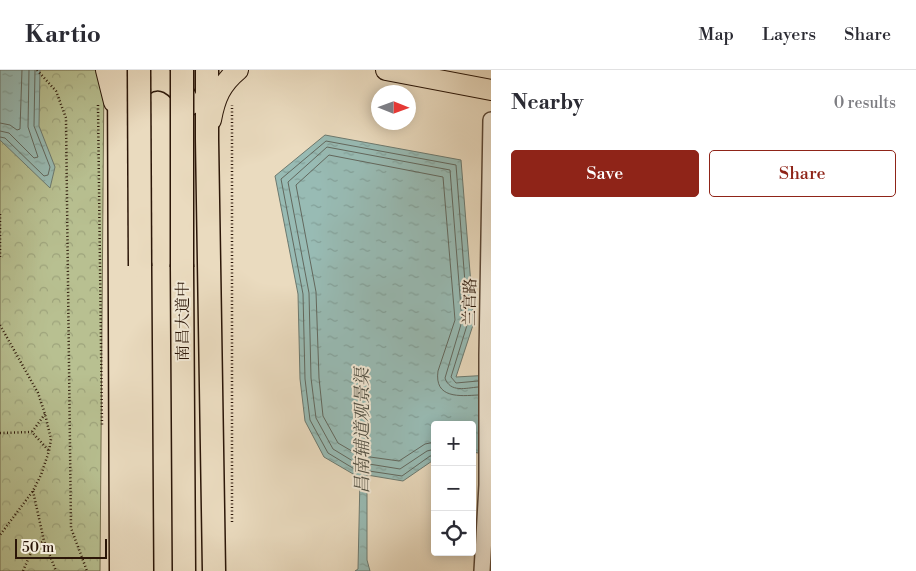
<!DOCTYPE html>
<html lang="en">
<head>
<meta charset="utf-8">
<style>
	:root { --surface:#fff; --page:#f7f7f7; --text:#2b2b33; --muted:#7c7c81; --line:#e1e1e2; --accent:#8f2418 }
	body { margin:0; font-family:"Libre Bodoni","Noto Serif SC",serif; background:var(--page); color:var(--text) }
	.controls { position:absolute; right:15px; bottom:15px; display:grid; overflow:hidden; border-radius:5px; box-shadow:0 2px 12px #0003 }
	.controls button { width:45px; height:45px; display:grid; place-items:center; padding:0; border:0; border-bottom:1px solid var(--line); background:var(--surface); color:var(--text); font:25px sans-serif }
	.compass { position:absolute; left:371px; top:15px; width:45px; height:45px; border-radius:50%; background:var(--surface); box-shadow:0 2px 12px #0003; rotate:91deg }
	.scale { position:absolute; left:15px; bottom:12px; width:92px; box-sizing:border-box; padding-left:5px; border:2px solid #2b1608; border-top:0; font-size:14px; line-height:18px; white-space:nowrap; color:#2b1608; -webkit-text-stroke:4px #f1e8d5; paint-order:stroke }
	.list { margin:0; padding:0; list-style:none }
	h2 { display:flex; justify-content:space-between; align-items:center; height:65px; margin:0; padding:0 20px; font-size:21px }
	h2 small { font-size:16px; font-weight:400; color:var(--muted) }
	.actions { display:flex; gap:10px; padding:15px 20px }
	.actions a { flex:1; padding:11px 0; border:1px solid var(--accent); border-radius:5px; text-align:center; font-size:18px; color:var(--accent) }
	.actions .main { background:var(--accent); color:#fff }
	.icon { flex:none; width:28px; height:28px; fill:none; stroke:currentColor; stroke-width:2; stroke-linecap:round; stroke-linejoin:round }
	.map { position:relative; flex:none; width:491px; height:501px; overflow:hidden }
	header { display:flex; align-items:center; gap:30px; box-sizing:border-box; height:70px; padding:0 25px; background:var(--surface); border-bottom:1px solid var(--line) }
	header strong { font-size:24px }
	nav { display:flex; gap:28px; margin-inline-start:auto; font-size:18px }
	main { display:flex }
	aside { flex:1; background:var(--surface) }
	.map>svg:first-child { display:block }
	.forest { fill:url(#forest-crowns); stroke:#726b4c }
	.water { fill:url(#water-ripples); stroke:#6c796f }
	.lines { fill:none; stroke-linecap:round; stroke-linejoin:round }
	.shore { stroke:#62685e; stroke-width:1 }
	.minor-casing { stroke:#5b4736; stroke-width:18 }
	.major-casing { stroke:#2b1608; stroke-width:22 }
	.highway-casing { stroke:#2b1608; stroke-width:25 }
	.path { stroke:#2b1608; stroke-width:2.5; stroke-dasharray:1 2.5; stroke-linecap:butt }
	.minor { stroke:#f1e8d5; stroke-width:15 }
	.major { stroke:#eadbbf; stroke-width:20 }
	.highway { stroke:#eadbbf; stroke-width:22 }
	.highway-bridge-casing { stroke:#2b1608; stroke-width:25; stroke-linecap:butt }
	.highway-bridge { stroke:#eadbbf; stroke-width:22 }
	.labels { text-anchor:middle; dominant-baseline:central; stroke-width:4; stroke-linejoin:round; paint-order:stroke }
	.street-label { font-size:16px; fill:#2b1608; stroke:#f1e8d5 }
	.water-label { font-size:18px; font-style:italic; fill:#515044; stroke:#f1e8d5 }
</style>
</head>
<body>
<header>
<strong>Kartio</strong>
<nav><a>Map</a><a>Layers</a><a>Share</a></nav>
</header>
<main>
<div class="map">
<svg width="491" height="501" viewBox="0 0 491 501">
	<defs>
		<pattern id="forest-crowns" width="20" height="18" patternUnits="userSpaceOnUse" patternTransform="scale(1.25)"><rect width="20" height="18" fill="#b8c091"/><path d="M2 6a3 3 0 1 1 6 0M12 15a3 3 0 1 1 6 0" fill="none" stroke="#9ea47c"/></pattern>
		<pattern id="water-ripples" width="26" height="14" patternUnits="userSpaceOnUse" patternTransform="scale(1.25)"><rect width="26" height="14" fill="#98bbb4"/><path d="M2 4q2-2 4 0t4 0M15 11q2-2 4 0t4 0" fill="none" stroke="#83a099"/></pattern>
	</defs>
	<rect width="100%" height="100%" fill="#eadbbf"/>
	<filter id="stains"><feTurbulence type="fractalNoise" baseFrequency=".004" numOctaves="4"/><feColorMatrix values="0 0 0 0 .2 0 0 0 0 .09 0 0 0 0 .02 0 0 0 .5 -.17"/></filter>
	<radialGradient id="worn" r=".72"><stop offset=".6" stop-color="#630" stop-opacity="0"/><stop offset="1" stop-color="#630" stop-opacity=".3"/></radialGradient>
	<polygon class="forest" points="0,0 104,0 100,501 0,501"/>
	<g class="water">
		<polygon points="0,0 40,0 39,56 55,97 50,118 0,70"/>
		<polygon points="325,65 461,90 474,252 456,307 491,305 491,385 472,382 472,355 435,355 435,389 403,411 367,405 367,490 370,501 355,501 358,499 360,408 324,387 305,351 300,309 298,224 275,106"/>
	</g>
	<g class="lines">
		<g class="shore">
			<polyline points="0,53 10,55 17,60 20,59 22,0"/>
			<polyline points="0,61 9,63 34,88 38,87 28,57 29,0"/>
			<polyline points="0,67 5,68 44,106 48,105 50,97 34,56 35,0"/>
			<path d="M435,372L425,374L399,391L370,387H362L338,373L323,346L319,308L316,222L296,115L329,85L443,107L455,250L438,301C434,329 460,326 478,325"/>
			<path d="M435,379L427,381L400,399L369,394L361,396L333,379L316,348L311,308L309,223L288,112L327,77L450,100L462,251L445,308C450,323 466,318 478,317"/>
			<polyline points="435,386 430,386 402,406 369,401 361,403 328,383 310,350 305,309 303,224 281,109 326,71 456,95 468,252 451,307 456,313 478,311"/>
		</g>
		<defs>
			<polyline id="minor" points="482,501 487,415 487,285 491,50"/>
			<g id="major">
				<polyline points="106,0 114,32"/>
				<polyline points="386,0 491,20"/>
				<path d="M211,50C215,28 221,14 238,0"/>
			</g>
			<g id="highway">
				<polyline points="119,0 121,501"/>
				<polyline points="207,0 207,69 214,501"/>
				<path d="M130,31C133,24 137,20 142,15C161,0 180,16 189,34"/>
				<polyline points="140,196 142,501"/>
				<polyline points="182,197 184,501"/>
			</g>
		</defs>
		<use href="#minor" class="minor-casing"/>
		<use href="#major" class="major-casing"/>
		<use href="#highway" class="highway-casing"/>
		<g class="path">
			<polyline points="37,0 56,21 66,48 71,458 87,501"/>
			<polyline points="98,35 102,355"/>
			<polyline points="0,144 0,187"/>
			<polyline points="0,255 38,323 45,344 51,369 49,381 41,405 33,421 0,465"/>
			<polyline points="45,344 32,362 49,381"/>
			<polyline points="0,363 32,362"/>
			<polyline points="33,421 44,471 56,501"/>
			<polyline points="232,452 232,35"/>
			<polyline points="23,501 33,478 44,471"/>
		</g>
		<use href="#minor" class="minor"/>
		<use href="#major" class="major"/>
		<use href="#highway" class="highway"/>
		<defs>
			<g id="highway-bridge">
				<polyline points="139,0 140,196"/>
				<polyline points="182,0 182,197"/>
			</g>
		</defs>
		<use href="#highway-bridge" class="highway-bridge-casing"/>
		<use href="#highway-bridge" class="highway-bridge"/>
	</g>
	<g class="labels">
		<g class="street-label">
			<text transform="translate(470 232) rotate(-89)">兰宫路</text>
			<text transform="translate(183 251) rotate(-90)">南昌大道中</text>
		</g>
		<g class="water-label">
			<text transform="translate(362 361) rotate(-90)">昌南辅道观景渠</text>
		</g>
	</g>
	<rect width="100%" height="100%" filter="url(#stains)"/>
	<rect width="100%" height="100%" fill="url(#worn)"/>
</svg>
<div class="controls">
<button>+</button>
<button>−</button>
<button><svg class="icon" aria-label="locate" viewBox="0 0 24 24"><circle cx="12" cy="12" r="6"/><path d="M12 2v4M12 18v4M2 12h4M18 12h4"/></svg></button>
</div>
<svg class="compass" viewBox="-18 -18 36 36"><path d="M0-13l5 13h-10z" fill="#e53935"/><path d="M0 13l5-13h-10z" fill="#7c7c81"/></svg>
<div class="scale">50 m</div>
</div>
<aside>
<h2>Nearby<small>0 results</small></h2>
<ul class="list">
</ul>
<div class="actions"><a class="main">Save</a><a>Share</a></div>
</aside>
</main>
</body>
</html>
